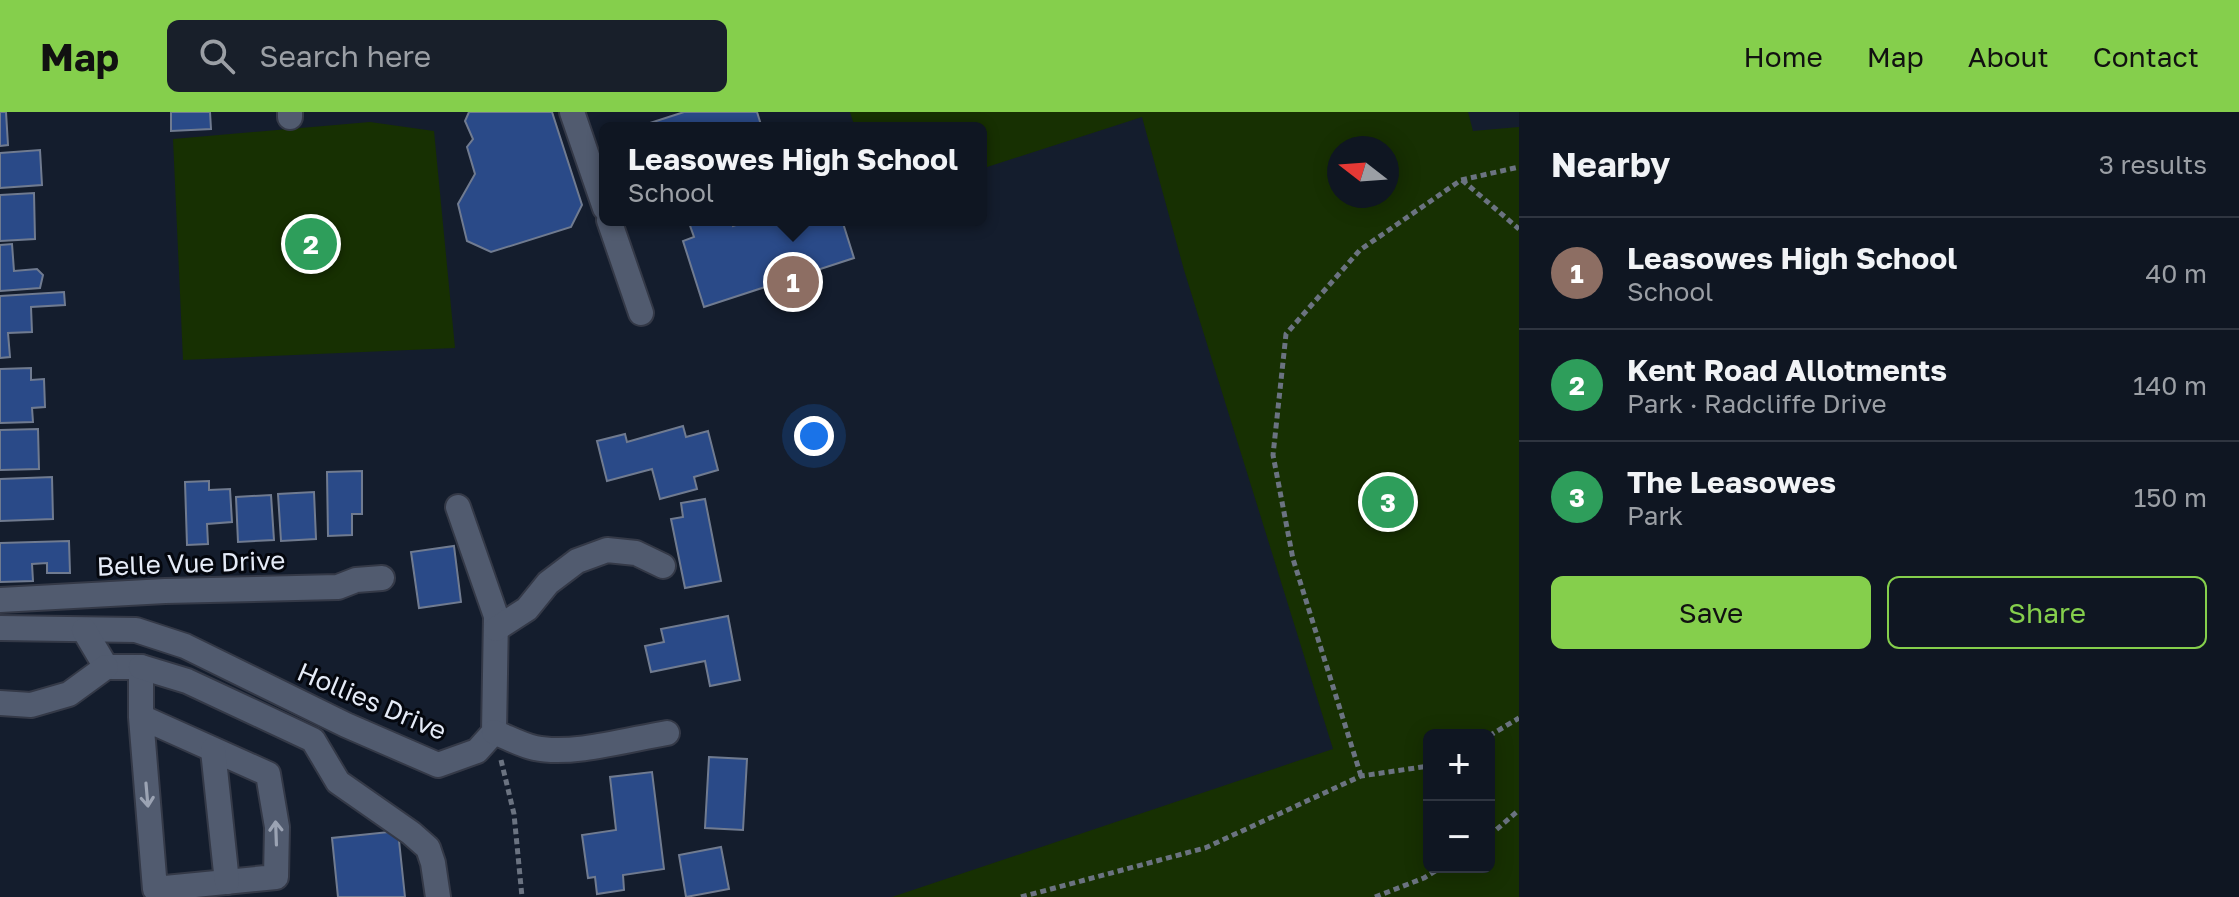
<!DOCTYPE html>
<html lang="en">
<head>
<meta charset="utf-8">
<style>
	:root { --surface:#0f1622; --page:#181f2a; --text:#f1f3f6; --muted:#9b9fa5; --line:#2f3540; --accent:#85cf4c }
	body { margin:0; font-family:"Golos Text",sans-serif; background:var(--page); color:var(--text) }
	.controls { position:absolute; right:24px; bottom:24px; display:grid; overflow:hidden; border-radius:12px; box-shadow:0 4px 20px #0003 }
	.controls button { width:72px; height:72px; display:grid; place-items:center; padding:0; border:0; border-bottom:2px solid var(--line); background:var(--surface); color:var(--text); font:40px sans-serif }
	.compass { position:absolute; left:1327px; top:24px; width:72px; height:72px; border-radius:50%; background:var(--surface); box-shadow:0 4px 20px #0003; rotate:287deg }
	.you { position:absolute; left:814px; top:324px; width:28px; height:28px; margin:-20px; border:6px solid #fff; border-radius:50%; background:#1a73e8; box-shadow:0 0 0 12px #1a73e833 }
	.badge { display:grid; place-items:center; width:52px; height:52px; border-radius:50%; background:var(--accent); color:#fff; font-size:26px; font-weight:700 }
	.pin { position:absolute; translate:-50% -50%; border:4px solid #fff; box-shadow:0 2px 8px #0006 }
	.popup { position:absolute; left:599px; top:10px; width:388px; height:104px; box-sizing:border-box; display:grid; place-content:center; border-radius:12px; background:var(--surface); filter:drop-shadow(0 2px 6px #0005); font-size:26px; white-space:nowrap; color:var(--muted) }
	.popup b { font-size:30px; color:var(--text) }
	.popup::after { content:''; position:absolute; left:50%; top:100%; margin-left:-16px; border:16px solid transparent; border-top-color:var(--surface) }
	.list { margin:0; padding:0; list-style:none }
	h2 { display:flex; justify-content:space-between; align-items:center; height:104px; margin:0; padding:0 32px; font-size:34px }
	h2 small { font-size:26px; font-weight:400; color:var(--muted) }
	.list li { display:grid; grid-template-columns:52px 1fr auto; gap:24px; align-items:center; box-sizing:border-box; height:112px; padding:0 32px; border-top:2px solid var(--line) }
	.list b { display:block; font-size:30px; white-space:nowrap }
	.list p { margin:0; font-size:26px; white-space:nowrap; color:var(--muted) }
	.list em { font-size:26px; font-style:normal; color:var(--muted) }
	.actions { display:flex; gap:16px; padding:24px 32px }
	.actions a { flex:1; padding:18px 0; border:2px solid var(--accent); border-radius:12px; text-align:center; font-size:28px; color:var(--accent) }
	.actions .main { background:var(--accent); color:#111 }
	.icon { flex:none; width:44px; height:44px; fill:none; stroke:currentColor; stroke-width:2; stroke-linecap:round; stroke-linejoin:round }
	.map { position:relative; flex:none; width:1519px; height:785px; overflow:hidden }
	header { display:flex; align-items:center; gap:48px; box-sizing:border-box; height:112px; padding:0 40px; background:var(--accent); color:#111 }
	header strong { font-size:38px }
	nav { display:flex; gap:44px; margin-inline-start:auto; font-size:28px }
	.search { width:560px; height:72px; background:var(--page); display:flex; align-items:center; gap:20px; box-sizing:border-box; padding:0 28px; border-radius:12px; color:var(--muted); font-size:30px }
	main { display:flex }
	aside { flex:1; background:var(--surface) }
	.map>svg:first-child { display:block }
	.green { fill:#173002; fill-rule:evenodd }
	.building { fill:#2a4a88; stroke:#707b90; stroke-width:2 }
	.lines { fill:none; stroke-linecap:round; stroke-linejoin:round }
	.minor-casing { stroke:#343947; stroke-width:28 }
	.path { stroke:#6b7381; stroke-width:5; stroke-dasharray:6 4; stroke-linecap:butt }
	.minor { stroke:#515b6f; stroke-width:24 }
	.oneway { stroke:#9ba3b3 }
	.labels { text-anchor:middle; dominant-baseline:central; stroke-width:6; stroke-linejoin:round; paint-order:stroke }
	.street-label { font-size:26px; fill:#e5ebf7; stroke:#04070e }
</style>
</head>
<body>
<header>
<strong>Map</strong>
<div class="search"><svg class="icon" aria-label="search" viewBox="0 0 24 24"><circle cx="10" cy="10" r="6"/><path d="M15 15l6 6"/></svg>Search here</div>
<nav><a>Home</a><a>Map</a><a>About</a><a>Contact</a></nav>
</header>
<main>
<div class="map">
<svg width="1519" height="785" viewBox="0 0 1519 785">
	<rect width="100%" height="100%" fill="#141d2d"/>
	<g class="green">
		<path d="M850,0H1468L1473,19L1519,15V785H892L1333,637L1184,158L1142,5L981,57V16H855ZM1339,36H1387V84H1339ZM1429,623H1489V755H1429Z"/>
		<polygon points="370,10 434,19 455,236 183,248 173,27"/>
	</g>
	<g class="building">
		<polygon points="0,0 6,0 8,33 0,34"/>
		<polygon points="171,0 210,0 211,17 171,19"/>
		<polygon points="469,0 552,0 582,93 571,115 491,140 467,129 458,92 475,62 467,35 473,27 465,9"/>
		<polygon points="684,0 757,0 762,16 645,16 644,13"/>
		<polygon points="40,38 42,73 0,76 0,41"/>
		<polygon points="34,81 35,127 0,129 0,83"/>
		<polygon points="688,108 731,108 733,114 751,108 842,108 854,146 704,195 683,129 694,125"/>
		<polygon points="12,132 14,159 37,157 43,163 40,176 0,179 0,133"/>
		<polygon points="64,180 65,193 31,195 32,220 8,221 10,245 0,246 0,184"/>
		<polygon points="31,256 31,268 44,267 45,295 32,296 33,310 0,311 0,257"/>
		<polygon points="683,314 686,325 708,319 718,358 694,365 697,377 660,387 652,357 607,369 597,329 625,322 627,330"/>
		<polygon points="38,317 39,357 0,358 0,318"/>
		<polygon points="362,359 362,402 352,402 352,423 328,424 327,360"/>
		<polygon points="52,365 53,407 0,409 0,367"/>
		<polygon points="209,369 209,378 230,377 232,410 207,412 208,432 187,433 185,370"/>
		<polygon points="314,380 316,427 281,429 278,382"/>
		<polygon points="271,383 274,428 238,430 236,385"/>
		<polygon points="705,387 721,469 685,476 671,407 683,405 681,391"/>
		<polygon points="69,429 70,461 47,461 47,451 32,452 33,469 0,470 0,431"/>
		<polygon points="454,434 461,490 419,496 411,440"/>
		<polygon points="728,504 740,568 710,574 705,549 651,560 645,534 664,530 661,517"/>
		<polygon points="709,645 747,647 743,718 705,716"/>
		<polygon points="652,660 664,757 623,763 624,778 597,782 595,765 588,766 582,723 616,718 610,665"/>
		<polygon points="398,719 405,785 338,785 332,726"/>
		<polygon points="721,735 729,777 686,785 679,743"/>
	</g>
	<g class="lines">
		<defs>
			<g id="minor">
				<polyline points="290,0 290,5"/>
				<polyline points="572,0 605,96"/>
				<polyline points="609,108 641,201"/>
				<polyline points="0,488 165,479 338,475 356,468 382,466"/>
				<polyline points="0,516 136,518 185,534 346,613 438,653 477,639 494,620 496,504 458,395"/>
				<polyline points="496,517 527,497 548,471 577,449 607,438 636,441 663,454"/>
				<polyline points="84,518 106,555 141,555 141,605 155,777 276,765 277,715 268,662 141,605"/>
				<polyline points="141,555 187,569 313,628 338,670 411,721 428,736 433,751 438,785"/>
				<polyline points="0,591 31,593 69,582 106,555"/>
				<path d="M494,620C507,625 521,633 535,636C572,644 630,627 667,621"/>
				<polyline points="213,638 227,770"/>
			</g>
		</defs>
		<use href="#minor" class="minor-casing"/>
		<g class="path">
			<polyline points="1462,68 1519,117"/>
			<polyline points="1489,624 1519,606"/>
			<polyline points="501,648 514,702 522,785"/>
			<polyline points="1361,664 1293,447 1273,343 1286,222 1360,138 1461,68 1519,55"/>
			<polyline points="1489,724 1519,698"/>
			<polyline points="1021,785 1205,736 1361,664 1429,654"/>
			<polyline points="1375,785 1424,766 1442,755"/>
		</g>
		<use href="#minor" class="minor"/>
	</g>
	<defs><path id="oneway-shaft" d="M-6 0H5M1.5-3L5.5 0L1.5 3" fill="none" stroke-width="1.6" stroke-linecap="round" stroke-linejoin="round" transform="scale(2)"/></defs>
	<g class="oneway">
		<use href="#oneway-shaft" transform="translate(147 683) rotate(85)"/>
		<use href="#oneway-shaft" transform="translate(276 721) rotate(-92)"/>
	</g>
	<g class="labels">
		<g class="street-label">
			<text transform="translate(191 451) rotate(-2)">Belle Vue Drive</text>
			<text transform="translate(372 589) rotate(23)">Hollies Drive</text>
		</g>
	</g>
</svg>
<div class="controls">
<button>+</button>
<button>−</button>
</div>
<svg class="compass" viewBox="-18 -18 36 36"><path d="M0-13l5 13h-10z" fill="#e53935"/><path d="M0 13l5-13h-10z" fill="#9b9fa5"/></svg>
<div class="you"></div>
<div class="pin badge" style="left:793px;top:170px;background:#8d6e63">1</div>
<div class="popup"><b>Leasowes High School</b>School</div>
<div class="pin badge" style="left:311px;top:132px;background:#2e9e5b">2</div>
<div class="pin badge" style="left:1388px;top:390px;background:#2e9e5b">3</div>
</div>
<aside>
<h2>Nearby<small>3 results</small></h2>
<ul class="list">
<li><span class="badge" style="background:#8d6e63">1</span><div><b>Leasowes High School</b><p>School</p></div><em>40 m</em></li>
<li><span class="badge" style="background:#2e9e5b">2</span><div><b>Kent Road Allotments</b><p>Park · Radcliffe Drive</p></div><em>140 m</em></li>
<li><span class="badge" style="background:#2e9e5b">3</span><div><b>The Leasowes</b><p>Park</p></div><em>150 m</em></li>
</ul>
<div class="actions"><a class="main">Save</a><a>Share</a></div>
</aside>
</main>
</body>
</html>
